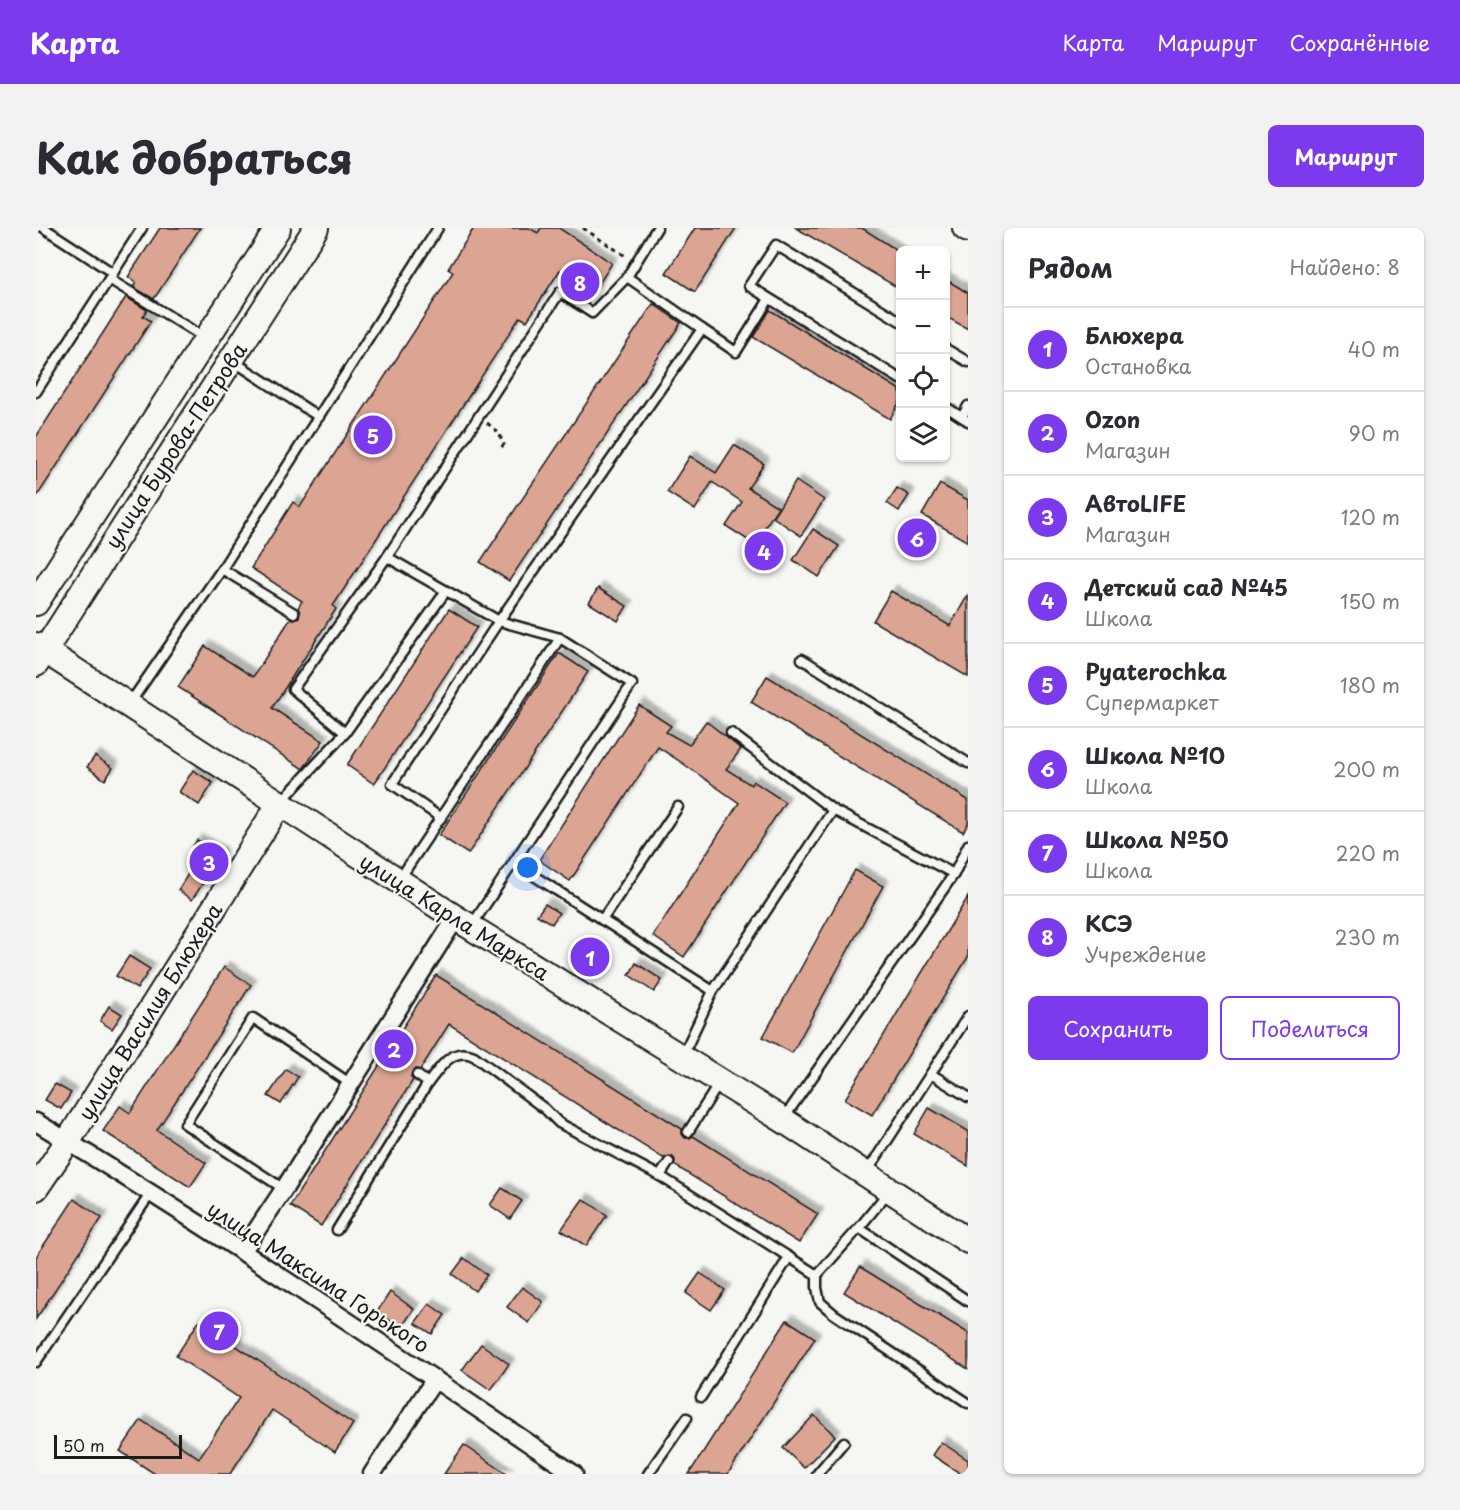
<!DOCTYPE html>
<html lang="ru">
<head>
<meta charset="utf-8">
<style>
	:root { --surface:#fff; --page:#f2f2f3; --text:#2b2b33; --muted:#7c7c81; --line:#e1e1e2; --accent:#7c3aed }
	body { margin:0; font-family:"Playpen Sans",sans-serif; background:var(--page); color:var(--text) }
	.controls { position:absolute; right:18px; top:18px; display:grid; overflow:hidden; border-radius:9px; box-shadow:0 2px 4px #0004 }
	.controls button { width:54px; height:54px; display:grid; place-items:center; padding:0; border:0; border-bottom:2px solid var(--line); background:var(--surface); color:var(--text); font:30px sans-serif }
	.scale { position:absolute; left:18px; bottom:15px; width:128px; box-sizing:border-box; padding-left:6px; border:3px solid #1c1c1c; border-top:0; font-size:16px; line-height:21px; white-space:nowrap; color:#1c1c1c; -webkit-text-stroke:4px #f6f6f2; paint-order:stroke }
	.you { position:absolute; left:492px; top:640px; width:21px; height:21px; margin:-15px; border:4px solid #fff; border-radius:50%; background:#1a73e8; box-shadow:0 0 0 9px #1a73e833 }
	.badge { display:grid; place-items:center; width:39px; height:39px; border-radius:50%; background:var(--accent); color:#fff; font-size:20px; font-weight:700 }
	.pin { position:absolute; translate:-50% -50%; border:3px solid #fff; box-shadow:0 2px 6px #0006 }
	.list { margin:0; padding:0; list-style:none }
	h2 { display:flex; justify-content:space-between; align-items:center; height:78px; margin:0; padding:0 24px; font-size:26px }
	h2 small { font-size:20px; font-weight:400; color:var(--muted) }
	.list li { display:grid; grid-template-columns:39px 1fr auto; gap:18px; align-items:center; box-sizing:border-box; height:84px; padding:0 24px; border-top:2px solid var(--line) }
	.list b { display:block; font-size:22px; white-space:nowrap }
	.list p { margin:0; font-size:20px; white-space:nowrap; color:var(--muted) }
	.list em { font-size:20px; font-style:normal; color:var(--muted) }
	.actions { display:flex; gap:12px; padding:18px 24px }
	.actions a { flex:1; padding:14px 0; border:2px solid var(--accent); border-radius:9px; text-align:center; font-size:21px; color:var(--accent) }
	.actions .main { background:var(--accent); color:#fff }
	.icon { flex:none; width:33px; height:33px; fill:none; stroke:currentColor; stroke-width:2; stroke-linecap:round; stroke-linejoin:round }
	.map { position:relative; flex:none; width:932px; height:1246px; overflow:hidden; border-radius:9px }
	header { display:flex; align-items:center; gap:36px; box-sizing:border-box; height:84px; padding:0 30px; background:var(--accent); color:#fff }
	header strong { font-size:28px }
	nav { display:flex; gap:33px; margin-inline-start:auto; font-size:21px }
	.intro { display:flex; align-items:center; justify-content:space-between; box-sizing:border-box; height:144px; padding:0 36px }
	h1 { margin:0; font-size:42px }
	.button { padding:15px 27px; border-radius:9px; background:var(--accent); color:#fff; font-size:21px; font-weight:700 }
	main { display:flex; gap:36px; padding:0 36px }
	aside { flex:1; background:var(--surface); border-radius:9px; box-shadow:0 2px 4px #0004 }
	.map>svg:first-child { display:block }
	.building { fill:#dca593; stroke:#1c1c1c; stroke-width:1.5; filter:url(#shadow) }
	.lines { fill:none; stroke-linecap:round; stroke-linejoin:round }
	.lane-casing { stroke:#1c1c1c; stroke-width:13 }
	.street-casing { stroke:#1c1c1c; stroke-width:21 }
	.secondary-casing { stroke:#1c1c1c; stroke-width:28 }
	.path { stroke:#1c1c1c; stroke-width:3; stroke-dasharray:4.5 4.5; stroke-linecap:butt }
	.lane { stroke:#f6f6f2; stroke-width:8 }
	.street { stroke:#f6f6f2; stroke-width:16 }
	.secondary { stroke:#f6f6f2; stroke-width:24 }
	.labels { text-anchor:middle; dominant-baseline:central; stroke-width:4.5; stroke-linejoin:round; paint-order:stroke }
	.street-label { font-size:21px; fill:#1c1c1c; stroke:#f6f6f2 }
</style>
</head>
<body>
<header>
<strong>Карта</strong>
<nav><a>Карта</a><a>Маршрут</a><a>Сохранённые</a></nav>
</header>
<div class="intro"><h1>Как добраться</h1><a class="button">Маршрут</a></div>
<main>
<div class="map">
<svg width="932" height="1246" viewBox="0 0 932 1246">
	<defs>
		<filter id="shadow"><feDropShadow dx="5.5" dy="-5.5" stdDeviation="1.5" flood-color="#0004"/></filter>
	</defs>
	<rect width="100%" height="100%" fill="#f6f6f2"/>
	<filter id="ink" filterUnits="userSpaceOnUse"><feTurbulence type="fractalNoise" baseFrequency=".0167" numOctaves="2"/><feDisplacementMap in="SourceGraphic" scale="12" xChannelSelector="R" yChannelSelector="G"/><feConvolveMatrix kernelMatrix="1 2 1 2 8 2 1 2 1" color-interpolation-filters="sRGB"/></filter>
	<g filter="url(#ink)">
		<g class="building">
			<polygon points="124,0 164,0 118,71 97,59 100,54 92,49"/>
			<polygon points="438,0 493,0 502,5 505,0 523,0 576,35 558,64 524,42 491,93 484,89 297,378 300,381 236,480 287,513 267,541 142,459 169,418 217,449 255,390 258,391 263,389 264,385 262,380 266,373 215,340 257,274 264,279 417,44 412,41"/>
			<polygon points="659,0 700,0 659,64 630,45"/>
			<polygon points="760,0 826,0 864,24 864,61"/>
			<polygon points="909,51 932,65 932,101 909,88"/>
			<polygon points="90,69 111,82 107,88 115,93 0,270 0,209"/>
			<polygon points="617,76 645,95 473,353 444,334"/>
			<polygon points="734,82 864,162 864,173 854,191 717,109"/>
			<polygon points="698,217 728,236 712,260 742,279 718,316 690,298 706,274 676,254 659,282 631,264 654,228 680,245"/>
			<polygon points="760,253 788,272 765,308 737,289"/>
			<polygon points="904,256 932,272 932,314 886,287"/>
			<polygon points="861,260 873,267 863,283 851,275"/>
			<polygon points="777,301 803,318 783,349 757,332"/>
			<polygon points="562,360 591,378 582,393 553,375"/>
			<polygon points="855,363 914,398 932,367 932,449 837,393"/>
			<polygon points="413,381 441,399 338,556 311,537"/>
			<polygon points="523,425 552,444 432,626 403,607"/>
			<polygon points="731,448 932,572 932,596 927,604 715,474"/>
			<polygon points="603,477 635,498 630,504 653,517 670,493 705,521 690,541 715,557 717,553 749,574 648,729 617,708 703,575 642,532 622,519 534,653 503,632"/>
			<polygon points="59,528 77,540 69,552 51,539"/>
			<polygon points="157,542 177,555 163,577 143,564"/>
			<polygon points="161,612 186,626 156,672 142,662 161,632 152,626"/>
			<polygon points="819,642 847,658 756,825 727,809"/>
			<polygon points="932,669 932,729 836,887 809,871"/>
			<polygon points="509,676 523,685 516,696 501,687"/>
			<polygon points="93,728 114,741 101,761 80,748"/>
			<polygon points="600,735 626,752 618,764 593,747"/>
			<polygon points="188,739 215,757 121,902 170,935 154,959 67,903 84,878 94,885"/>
			<polygon points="400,747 646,901 646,906 649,910 654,910 657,908 782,986 763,1015 638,937 639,932 636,928 627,930 413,796 384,842 379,841 376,844 375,849 377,852 285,998 254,978 346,833 351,834 354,831 355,826 352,823"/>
			<polygon points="73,778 86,786 76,801 64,793"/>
			<polygon points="250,841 262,849 245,876 232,868"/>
			<polygon points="19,856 35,865 25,881 9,872"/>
			<polygon points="893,880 932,903 932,938 878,906"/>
			<polygon points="466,960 486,973 474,991 454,977"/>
			<polygon points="38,971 66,990 0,1091 0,1029"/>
			<polygon points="547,971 571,987 550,1018 525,1002"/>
			<polygon points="428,1030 451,1047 439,1063 416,1046"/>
			<polygon points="824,1039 932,1105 932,1141 808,1064"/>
			<polygon points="664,1045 689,1062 675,1082 650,1065"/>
			<polygon points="486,1059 507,1074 493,1095 471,1079"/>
			<polygon points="354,1064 378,1081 365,1100 341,1084"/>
			<polygon points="393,1076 409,1087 396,1106 379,1095"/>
			<polygon points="751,1092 779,1110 692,1246 653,1246"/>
			<polygon points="163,1093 317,1196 299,1224 236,1182 194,1246 119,1246 84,1223 105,1192 163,1230 203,1170 140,1128"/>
			<polygon points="445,1116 473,1136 455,1162 426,1142"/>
			<polygon points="778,1187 799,1208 768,1240 747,1220"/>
			<polygon points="905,1214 932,1232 932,1246 925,1246 896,1227"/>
			<polygon points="428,1217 471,1246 408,1246"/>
		</g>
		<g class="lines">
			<defs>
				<g id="lane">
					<polyline points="8,0 77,45"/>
					<polyline points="73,51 169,110"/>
					<polyline points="864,93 740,17 713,58 864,151"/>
					<polyline points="666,101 700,124 733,71"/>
					<polyline points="910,121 932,134"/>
					<polyline points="197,133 283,189"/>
					<polyline points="0,164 106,0"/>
					<polyline points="910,179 932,193"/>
					<polyline points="926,189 932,178"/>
					<polyline points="351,329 524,64 556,85 591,49"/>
					<polyline points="186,341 258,385"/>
					<polyline points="766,431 932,535"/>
					<polyline points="94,475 186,341 402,0"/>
					<polyline points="309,505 410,363"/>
					<polyline points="695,505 797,582"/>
					<polyline points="244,575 309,505 257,461 351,329 463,393 666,101 591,49 621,0"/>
					<polyline points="405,590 356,556 417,463"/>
					<polyline points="478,635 677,763"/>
					<polyline points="363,652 524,410 463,393 418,461"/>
					<polyline points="566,692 642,579"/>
					<polyline points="436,697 596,456 524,410"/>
					<polyline points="338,820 349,828"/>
					<polyline points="647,827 677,763 797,582 918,646"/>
					<polyline points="895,846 932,869"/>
					<polyline points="381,847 392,855"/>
					<polyline points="748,890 918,646 932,617"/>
					<polyline points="652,904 684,854"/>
					<polyline points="831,944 932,788"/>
					<polyline points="624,948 633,934"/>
					<polyline points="248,961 149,896 217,790 315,856"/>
					<polyline points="853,963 823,1000 932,1073"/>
					<polyline points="823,1000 781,1047 781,1060 784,1074 798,1086 932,1175"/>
					<path d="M301,1002L392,855C404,840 416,818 438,828L509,881L523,895L624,948L753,1029"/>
					<polyline points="0,1134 115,965"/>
					<polyline points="665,1169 753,1029 781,1047"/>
					<polyline points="612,1246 651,1190"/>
					<polyline points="781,1246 808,1214"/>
				</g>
				<g id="street">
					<path d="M0,894C183,1005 361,1125 538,1246"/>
					<polyline points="206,1024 248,961 420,690"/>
					<polyline points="336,1246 399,1151"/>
				</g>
				<g id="secondary">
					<polyline points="929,0 932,2"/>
					<polyline points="0,375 242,0"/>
					<polyline points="0,417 420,690 747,892 932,1013"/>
					<polyline points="0,436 280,0"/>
					<polyline points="0,960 32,913 244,575"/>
				</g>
			</defs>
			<use href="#lane" class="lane-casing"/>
			<use href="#street" class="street-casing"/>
			<use href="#secondary" class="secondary-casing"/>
			<g class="path">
				<polyline points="547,0 591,29"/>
				<polyline points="451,195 461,203 468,216 465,220"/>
			</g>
			<use href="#lane" class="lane"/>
			<use href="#street" class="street"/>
			<use href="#secondary" class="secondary"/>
		</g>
	</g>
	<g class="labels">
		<g class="street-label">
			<text transform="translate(139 217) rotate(-57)">улица Бурова-Петрова</text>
			<text transform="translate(419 688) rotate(32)">улица Карла Маркса</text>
			<text transform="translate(113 783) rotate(-58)">улица Василия Блюхера</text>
			<text transform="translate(283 1048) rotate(33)">улица Максима Горького</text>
		</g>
	</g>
</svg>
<div class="controls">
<button>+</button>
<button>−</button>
<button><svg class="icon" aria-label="locate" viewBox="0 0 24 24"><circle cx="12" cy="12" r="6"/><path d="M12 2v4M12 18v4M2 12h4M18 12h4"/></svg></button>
<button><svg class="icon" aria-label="layers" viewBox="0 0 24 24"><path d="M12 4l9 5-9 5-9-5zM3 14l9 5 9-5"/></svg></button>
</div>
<div class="scale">50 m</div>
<div class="you"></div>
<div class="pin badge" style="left:554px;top:729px">1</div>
<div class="pin badge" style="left:358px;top:821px">2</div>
<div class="pin badge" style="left:173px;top:634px">3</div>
<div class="pin badge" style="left:728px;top:323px">4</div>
<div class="pin badge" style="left:337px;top:207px">5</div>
<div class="pin badge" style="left:881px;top:310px">6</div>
<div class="pin badge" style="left:183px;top:1103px">7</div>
<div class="pin badge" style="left:544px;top:54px">8</div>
</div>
<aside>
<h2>Рядом<small>Найдено: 8</small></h2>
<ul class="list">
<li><span class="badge">1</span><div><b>Блюхера</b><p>Остановка</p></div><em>40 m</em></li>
<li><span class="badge">2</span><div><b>Ozon</b><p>Магазин</p></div><em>90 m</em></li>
<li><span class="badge">3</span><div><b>АвтоLIFE</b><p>Магазин</p></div><em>120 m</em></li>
<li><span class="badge">4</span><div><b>Детский сад №45</b><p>Школа</p></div><em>150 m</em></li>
<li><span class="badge">5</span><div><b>Pyaterochka</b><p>Супермаркет</p></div><em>180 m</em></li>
<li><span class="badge">6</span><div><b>Школа №10</b><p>Школа</p></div><em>200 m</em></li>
<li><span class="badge">7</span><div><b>Школа №50</b><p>Школа</p></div><em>220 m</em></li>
<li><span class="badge">8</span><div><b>КСЭ</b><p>Учреждение</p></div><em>230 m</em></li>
</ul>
<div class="actions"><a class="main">Сохранить</a><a>Поделиться</a></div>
</aside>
</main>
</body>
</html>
